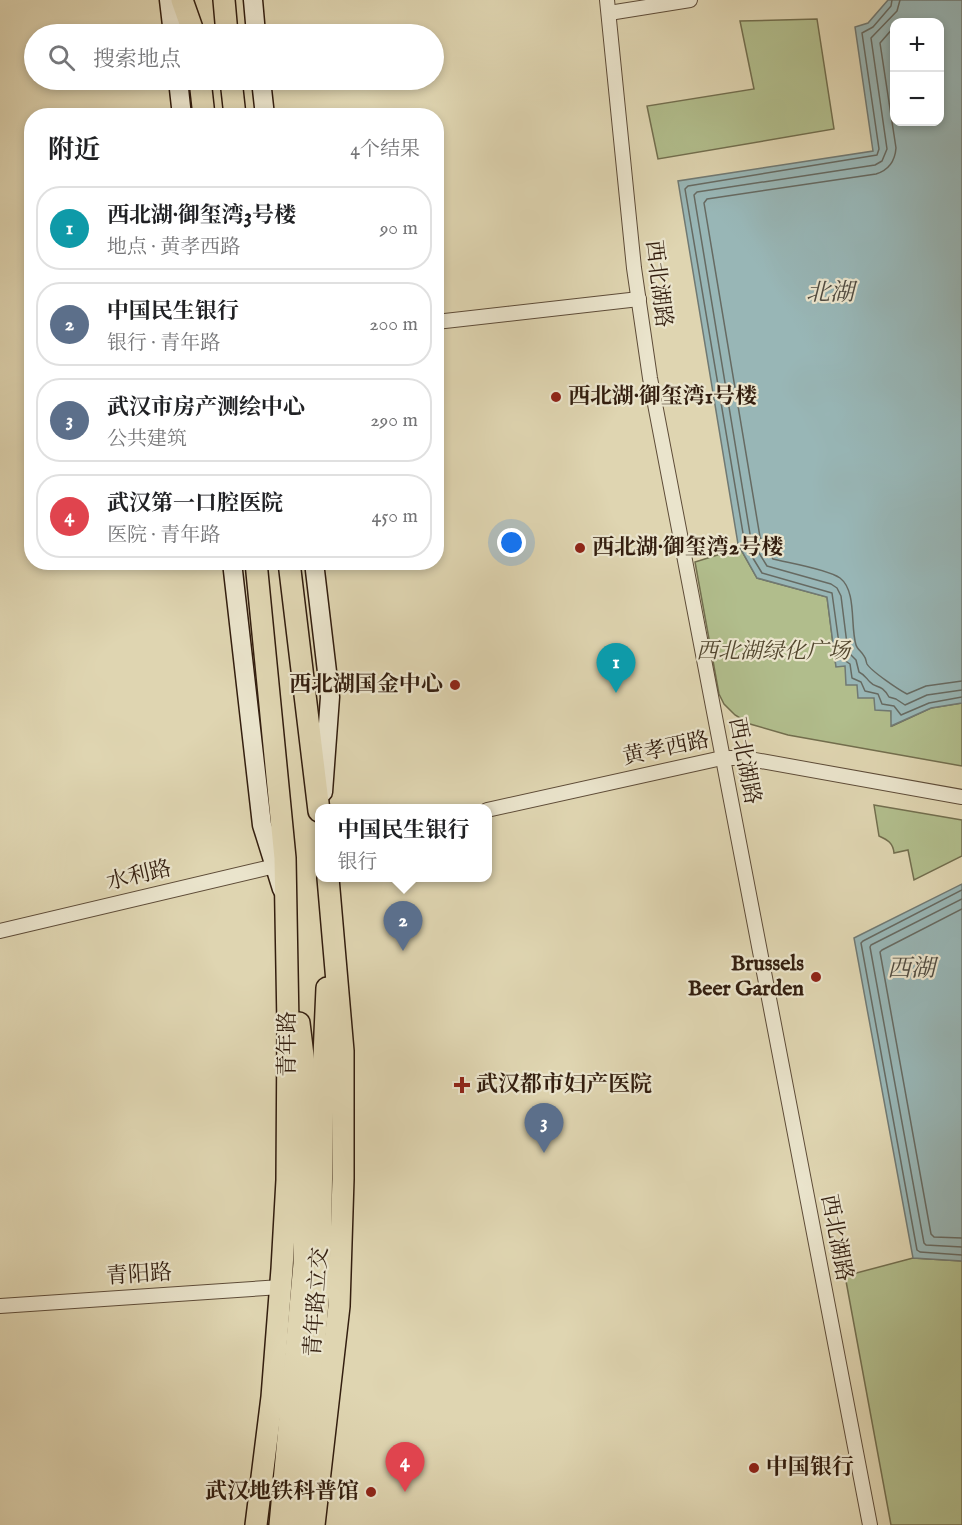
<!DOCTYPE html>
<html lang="zh">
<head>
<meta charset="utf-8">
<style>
	:root { --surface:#fff; --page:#f2f2f2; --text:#202124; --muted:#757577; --line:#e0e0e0; --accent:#8f2418 }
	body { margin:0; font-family:"IM FELL English","Noto Serif SC",serif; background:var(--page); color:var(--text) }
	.controls { position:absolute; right:18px; top:18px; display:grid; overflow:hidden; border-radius:12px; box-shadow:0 3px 9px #0003 }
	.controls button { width:54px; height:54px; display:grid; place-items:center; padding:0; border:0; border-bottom:2px solid var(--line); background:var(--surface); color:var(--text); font:30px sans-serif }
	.you { position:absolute; left:512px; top:543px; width:21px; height:21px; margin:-15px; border:4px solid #fff; border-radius:50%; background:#1a73e8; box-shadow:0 0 0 9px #1a73e833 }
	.badge { display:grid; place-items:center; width:39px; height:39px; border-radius:50%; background:var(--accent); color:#fff; font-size:20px; font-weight:700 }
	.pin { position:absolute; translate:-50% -50px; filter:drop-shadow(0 2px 3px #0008) }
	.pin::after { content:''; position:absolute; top:32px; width:21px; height:18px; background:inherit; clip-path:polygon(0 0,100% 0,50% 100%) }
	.popup { position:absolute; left:315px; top:804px; width:177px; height:78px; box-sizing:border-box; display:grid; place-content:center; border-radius:12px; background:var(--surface); filter:drop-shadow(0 2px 4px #0005); font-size:20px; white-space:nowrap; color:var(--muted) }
	.popup b { font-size:22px; color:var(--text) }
	.popup::after { content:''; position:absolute; left:50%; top:100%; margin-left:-12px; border:12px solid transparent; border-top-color:var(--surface) }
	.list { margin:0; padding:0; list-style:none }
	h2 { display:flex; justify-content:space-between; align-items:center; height:78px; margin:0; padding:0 24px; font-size:26px }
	h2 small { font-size:20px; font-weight:400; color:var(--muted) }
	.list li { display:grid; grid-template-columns:39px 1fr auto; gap:18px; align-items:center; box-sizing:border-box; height:84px; margin:0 12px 12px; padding:0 12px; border:2px solid var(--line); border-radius:24px }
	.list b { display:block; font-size:22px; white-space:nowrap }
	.list p { margin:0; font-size:20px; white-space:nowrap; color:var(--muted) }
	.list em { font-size:20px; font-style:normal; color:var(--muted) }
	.icon { flex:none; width:33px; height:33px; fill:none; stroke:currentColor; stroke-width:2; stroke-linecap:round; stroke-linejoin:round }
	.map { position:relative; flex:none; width:962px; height:1525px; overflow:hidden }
	.search { position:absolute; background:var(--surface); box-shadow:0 3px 9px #0003; left:24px; top:24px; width:420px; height:66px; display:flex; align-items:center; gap:15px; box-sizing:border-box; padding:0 21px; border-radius:33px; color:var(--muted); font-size:22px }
	.panel { position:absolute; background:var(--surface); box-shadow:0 3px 9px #0003; left:24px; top:108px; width:420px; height:462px; border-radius:24px }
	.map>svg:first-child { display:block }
	.green { fill:#b1bd8c; stroke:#726e4e; stroke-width:1.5 }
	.water { fill:#98b6b6; stroke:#707973; stroke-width:1.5; fill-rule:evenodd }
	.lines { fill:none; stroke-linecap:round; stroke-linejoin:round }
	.shore { stroke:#666a62; stroke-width:1.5 }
	.street-casing { stroke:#5e4c38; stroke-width:16 }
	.secondary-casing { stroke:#331e0f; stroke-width:21 }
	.primary-casing { stroke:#331e0f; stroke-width:24 }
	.street { stroke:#eae4cc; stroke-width:14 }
	.secondary { stroke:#eae4cc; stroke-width:18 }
	.primary { stroke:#dfd5b1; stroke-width:21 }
	.poi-dot { fill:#8f2418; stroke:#eae4cc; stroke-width:2 }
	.labels { text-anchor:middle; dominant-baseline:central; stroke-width:4.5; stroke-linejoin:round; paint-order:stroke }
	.street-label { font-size:22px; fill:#331e0f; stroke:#eae4cc }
	.poi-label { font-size:22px; font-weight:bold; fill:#331e0f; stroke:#eae4cc; text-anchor:start }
	.park-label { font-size:22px; font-style:italic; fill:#52462e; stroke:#eae4cc }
	.water-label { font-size:24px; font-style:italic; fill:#514c41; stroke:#eae4cc }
</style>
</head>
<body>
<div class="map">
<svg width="962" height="1525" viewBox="0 0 962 1525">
	<rect width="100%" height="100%" fill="#dfd5b1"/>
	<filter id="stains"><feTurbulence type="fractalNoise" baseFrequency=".00333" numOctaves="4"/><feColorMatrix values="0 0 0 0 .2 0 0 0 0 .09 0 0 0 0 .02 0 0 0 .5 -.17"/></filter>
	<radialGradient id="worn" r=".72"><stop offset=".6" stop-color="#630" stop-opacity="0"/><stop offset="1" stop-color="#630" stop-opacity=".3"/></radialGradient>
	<g class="green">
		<polygon points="817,19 834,129 658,159 647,106 754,89 740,21"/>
		<polygon points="740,548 757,578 827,597 836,666 845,666 857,685 891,711 892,726 931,708 962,703 962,766 788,735 750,724 735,715 724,704 719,694 695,562"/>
		<path d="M874,805L962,820V856L914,880L908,850L894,853C893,843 888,840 879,836Z"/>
		<polygon points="913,1258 962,1261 962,1525 891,1525 846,1281 845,1276"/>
	</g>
	<g class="water">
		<path d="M888,0H962V703L931,708L891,726V711L875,710L874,698H858L857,685H846L845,666L836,667L827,597L757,578L738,544L678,181L873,151L855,27L868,23ZM894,22H940V122H894Z"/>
		<polygon points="962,884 962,1261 913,1258 854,938"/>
	</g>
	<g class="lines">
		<g class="shore">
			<polyline points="892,0 891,6 873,27 862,33 879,149 877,155 688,186 685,189 745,545 762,573 832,593 841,658 850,664 852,678 861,682 865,691 878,694 882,704 894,706 901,715 929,703 962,697"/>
			<path d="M900,0L897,11L871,38L887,149L882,161L875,165L697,192L694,195L751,540L767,566L831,584L837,588L841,596L848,652L856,660L859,672C865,675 866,678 870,682C876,689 881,683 889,697L896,699L905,705L927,695L962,690"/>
			<path d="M894,27L880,43L896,148C895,161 889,170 876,174L707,199L704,203L760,537L773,559C789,563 827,569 840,578C857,591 850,626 856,645C857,649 862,652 864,656C866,658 866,662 867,664C871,671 899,690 907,694L926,686L962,681"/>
			<polyline points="962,890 863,941 861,943 917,1250 920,1252 962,1255"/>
			<polyline points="962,899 871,945 870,947 924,1243 926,1245 962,1247"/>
			<polyline points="962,909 882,950 880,952 931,1234 934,1237 962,1238"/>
		</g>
		<defs>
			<g id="street">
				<polyline points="607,0 634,268 650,378 870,1525"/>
				<polyline points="609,13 690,0"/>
				<polyline points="436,322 639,299"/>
				<polyline points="487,810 722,758 744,758 962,797"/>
				<polyline points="0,931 275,866 281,861"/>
				<polyline points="0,1306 281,1287"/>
			</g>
			<g id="secondary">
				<polyline points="169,0 173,34"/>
				<polyline points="253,0 256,34"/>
				<polyline points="178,80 182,116"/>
				<polyline points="261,80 265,116"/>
				<polyline points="232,562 262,825 282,889"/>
				<polyline points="314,562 330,697 323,792"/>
			</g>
			<g id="primary">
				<polyline points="182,0 194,34"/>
				<polyline points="224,0 227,34"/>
				<polyline points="200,80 204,116"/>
				<polyline points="231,80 235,116"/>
				<polyline points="289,562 319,811"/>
				<polyline points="256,1525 272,1397 282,1269 287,1180 288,1025 285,858 256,562"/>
				<polyline points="280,1525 304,1264 306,1080 299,1023"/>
				<polyline points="299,1525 320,1279 323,1079 327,988"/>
				<polyline points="314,1525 339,1306 343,1179 343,1051 328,878"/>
			</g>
		</defs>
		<use href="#street" class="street-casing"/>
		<use href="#secondary" class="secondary-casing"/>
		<use href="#primary" class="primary-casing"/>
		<use href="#street" class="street"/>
		<use href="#secondary" class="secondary"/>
		<use href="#primary" class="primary"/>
	</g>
	<g class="poi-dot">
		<circle cx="556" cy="397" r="6"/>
		<circle cx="580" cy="548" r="6"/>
		<circle cx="455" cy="685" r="6"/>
		<circle cx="816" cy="977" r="6"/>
		<path d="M459 1076h6v6h6v6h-6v6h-6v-6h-6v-6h6z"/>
		<circle cx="754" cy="1468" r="6"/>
		<circle cx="371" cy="1492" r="6"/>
	</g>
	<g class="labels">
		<g class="street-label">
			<text transform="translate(658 284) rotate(83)">西北湖路</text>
			<text transform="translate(666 749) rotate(-12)">黄孝西路</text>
			<text transform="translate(744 761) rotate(79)">西北湖路</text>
			<text transform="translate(139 876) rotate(-13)">水利路</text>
			<text transform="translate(288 1044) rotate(-90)">青年路</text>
			<text transform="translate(836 1238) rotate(79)">西北湖路</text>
			<text transform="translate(139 1275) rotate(-4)">青阳路</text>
			<text transform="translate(317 1302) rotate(-86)">青年路立交</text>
		</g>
		<g class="poi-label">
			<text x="568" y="397">西北湖·御玺湾1号楼</text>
			<text x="592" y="548">西北湖·御玺湾2号楼</text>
			<text x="443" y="685" text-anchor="end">西北湖国金中心</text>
			<text x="804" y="964" text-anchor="end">Brussels<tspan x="804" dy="25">Beer Garden</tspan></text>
			<text x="476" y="1085">武汉都市妇产医院</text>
			<text x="766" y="1468">中国银行</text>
			<text x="359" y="1492" text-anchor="end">武汉地铁科普馆</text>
		</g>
		<g class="park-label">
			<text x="773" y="652">西北湖绿化广场</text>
		</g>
		<g class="water-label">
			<text x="830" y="293">北湖</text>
			<text x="911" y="969">西湖</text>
		</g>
	</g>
	<rect width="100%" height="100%" filter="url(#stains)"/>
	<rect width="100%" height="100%" fill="url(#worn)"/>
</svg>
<div class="controls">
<button>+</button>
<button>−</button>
</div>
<div class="you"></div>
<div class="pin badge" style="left:616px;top:693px;background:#0f9aa8">1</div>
<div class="pin badge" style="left:403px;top:951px;background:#5c6f8a">2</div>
<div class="popup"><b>中国民生银行</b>银行</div>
<div class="pin badge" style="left:544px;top:1153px;background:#5c6f8a">3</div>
<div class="pin badge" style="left:405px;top:1492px;background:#e0444e">4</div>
<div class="search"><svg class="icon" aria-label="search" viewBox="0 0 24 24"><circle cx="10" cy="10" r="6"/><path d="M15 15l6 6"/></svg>搜索地点</div>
<section class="panel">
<h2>附近<small>4个结果</small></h2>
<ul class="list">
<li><span class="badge" style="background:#0f9aa8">1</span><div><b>西北湖·御玺湾3号楼</b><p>地点 · 黄孝西路</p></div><em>90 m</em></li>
<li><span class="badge" style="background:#5c6f8a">2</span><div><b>中国民生银行</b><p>银行 · 青年路</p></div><em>200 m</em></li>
<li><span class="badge" style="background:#5c6f8a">3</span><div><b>武汉市房产测绘中心</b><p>公共建筑</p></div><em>290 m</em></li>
<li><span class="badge" style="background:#e0444e">4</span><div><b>武汉第一口腔医院</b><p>医院 · 青年路</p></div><em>450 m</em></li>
</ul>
</section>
</div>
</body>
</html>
